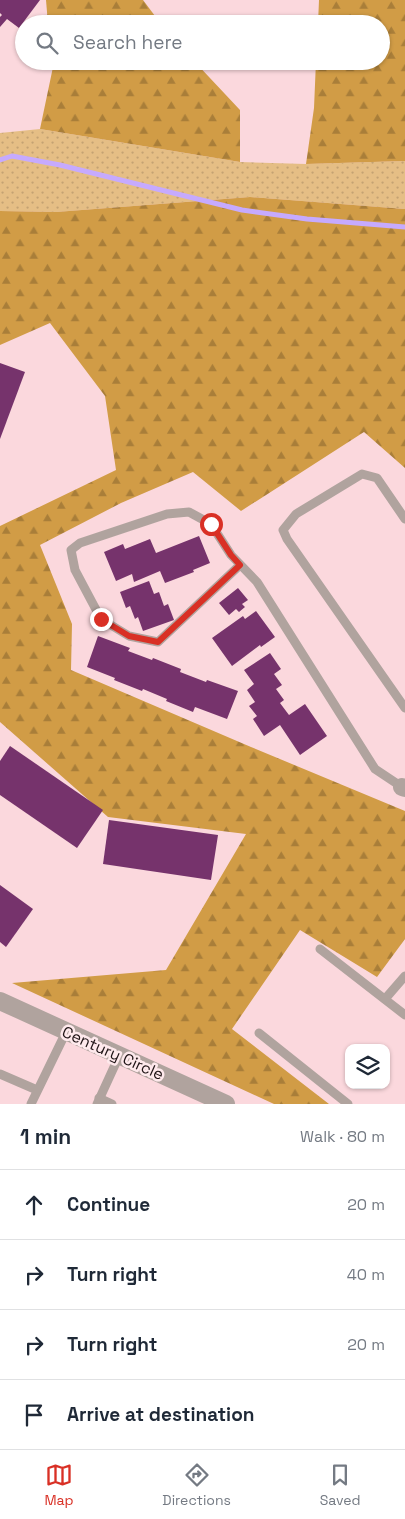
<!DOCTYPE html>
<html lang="en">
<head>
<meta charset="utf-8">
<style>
	:root { --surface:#fff; --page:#f2f2f3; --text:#1f2937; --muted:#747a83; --line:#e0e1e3; --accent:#d93025 }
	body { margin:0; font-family:"Space Grotesk",sans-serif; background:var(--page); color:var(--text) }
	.controls { position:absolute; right:15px; bottom:15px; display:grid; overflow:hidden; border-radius:10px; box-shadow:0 1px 4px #0004 }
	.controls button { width:45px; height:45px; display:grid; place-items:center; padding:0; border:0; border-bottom:1px solid var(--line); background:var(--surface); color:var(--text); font:25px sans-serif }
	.stop { position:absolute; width:15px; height:15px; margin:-11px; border:4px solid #d93025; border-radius:50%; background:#fff }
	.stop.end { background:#d93025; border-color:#fff; box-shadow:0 1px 5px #0008 }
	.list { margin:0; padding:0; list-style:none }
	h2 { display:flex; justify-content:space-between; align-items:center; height:65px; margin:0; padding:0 20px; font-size:21px }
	h2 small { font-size:16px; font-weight:400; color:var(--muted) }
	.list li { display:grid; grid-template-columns:32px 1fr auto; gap:15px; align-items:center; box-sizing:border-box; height:70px; padding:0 20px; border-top:1px solid var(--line) }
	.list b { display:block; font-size:19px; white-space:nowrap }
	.list em { font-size:16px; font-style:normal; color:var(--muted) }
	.icon { flex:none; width:28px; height:28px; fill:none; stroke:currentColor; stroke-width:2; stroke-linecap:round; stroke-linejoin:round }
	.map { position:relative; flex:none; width:405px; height:1104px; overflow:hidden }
	.search { position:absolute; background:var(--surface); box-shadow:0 1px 4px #0004; left:15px; right:15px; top:15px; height:55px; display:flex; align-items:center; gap:12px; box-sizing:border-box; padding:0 18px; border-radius:28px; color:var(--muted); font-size:19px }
	.sheet { height:345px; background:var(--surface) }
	nav { display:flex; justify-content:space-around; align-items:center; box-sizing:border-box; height:70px; border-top:1px solid var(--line); background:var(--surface); font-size:14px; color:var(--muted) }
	nav a { display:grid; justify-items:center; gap:2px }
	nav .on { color:var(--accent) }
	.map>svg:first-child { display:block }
	.grass { fill:url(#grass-dots) }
	.forest { fill:url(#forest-firs) }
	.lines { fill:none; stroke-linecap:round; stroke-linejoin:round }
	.stream { stroke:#c6aafe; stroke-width:5 }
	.building { fill:#76336c }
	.service { stroke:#b0a39e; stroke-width:9 }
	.minor { stroke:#b0a39e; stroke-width:18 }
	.route { stroke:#d93025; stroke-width:6 }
	.labels { text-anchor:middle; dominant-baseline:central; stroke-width:5; stroke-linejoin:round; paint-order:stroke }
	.street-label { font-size:16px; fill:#1d1214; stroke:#fee9ec }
</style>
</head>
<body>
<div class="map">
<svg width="405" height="1104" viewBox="0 0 405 1104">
	<defs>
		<pattern id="grass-dots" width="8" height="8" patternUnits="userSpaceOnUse" patternTransform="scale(1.25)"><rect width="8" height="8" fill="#e5be85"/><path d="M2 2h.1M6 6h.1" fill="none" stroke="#c4a272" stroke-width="1.8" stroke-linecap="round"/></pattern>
		<pattern id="forest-firs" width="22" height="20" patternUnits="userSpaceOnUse" patternTransform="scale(1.25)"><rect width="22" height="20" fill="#d19c46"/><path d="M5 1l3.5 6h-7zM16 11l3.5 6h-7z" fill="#a97e39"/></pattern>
	</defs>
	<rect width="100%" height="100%" fill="#fbd8dd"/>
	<polygon class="grass" points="40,129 240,162 306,164 405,161 405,209 250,197 56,212 0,211 0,133"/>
	<g class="forest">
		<polygon points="46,0 143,0 161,24 48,24"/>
		<polygon points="319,0 405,0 405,161 306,164 314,108 316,61 381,61 381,24 318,24"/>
		<polygon points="52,61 194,61 240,110 240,162 40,129 53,67"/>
		<polygon points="250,197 405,209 405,468 364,432 241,511 193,472 121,503 40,545 72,624 71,670 251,747 405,811 405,939 377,977 300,930 232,1029 329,1104 274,1104 12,983 166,970 246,834 108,817 0,722 0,526 116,470 105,396 50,323 0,345 0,211 56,212"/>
	</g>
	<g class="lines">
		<polyline class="stream" points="0,160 12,156 60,165 242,210 307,219 405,227"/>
	</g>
	<g class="building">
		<polygon points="0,0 40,0 19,28 7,19 0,27 0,17 2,15 0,13"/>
		<polygon points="196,17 198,24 179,24 178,20"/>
		<polygon points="0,363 25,372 0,439"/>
		<polygon points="199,536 210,563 193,570 194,572 165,583 160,571 134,582 132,574 116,581 104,552 123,544 125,549 150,539 156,553"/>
		<polygon points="149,581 154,594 159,592 164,606 168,604 174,620 143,631 138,617 135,619 130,606 126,608 120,592"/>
		<polygon points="238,588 248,600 242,604 245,607 239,612 236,609 229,615 219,603"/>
		<polygon points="256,611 275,637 261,647 260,645 232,666 212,638 243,616 245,619"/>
		<polygon points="98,636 130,648 128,651 152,660 153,658 181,669 180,672 206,682 207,680 238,691 227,719 195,707 193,712 166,701 167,699 143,689 142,691 114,680 115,678 87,667"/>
		<polygon points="270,653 281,669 274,674 282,685 276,689 284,700 280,703 289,715 305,704 327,736 300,755 280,725 264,736 253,719 257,716 249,706 255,702 247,690 254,684 244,670"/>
		<polygon points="10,746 103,810 77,848 0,795 0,761"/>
		<polygon points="109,820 218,835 211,880 103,864"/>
		<polygon points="0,885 33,909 6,947 0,942"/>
	</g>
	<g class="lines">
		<g class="service">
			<polyline points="405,519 377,478 362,474 296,514 283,530 287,539 405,708"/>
			<polyline points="240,565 158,642 129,636 101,619 75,570 71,550 80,543 167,514 189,512 211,524 231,555 257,582 375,769 402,787"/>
			<polyline points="320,949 405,1015"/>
			<polyline points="385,999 405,976"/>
			<polyline points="259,1033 348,1104"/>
			<polyline points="0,1074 37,1090"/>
			<polyline points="99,1098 112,1104"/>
			<polyline points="31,1104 66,1032"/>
			<polyline points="97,1104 119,1056"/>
		</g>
		<g class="minor">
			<polyline points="402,787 405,788"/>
			<polyline points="0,1001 226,1104"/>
		</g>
	</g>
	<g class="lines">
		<polyline class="route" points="101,619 129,636 158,642 240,565 231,555 211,524"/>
	</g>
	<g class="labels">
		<g class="street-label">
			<text transform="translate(113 1053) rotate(24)">Century Circle</text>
		</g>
	</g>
</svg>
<div class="controls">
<button><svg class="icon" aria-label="layers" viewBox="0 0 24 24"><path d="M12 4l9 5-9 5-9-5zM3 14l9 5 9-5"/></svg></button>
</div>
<div class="stop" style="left:211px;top:524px"></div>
<div class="stop end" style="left:101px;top:619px"></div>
<div class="search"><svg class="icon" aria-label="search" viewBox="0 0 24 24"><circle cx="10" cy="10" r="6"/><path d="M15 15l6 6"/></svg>Search here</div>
</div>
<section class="sheet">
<h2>1 min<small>Walk · 80 m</small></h2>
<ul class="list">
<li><svg class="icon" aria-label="ahead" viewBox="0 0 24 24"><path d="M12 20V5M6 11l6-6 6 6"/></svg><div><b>Continue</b></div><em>20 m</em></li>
<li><svg class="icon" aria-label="right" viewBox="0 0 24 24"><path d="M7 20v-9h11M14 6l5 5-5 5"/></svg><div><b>Turn right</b></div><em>40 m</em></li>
<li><svg class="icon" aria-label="right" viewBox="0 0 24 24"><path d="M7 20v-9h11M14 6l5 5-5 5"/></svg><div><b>Turn right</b></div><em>20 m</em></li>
<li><svg class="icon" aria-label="arrive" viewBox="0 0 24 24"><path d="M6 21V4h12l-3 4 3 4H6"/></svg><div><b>Arrive at destination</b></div></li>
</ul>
</section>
<nav>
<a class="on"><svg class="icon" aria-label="map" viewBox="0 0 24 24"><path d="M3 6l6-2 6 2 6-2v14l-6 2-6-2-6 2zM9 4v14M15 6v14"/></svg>Map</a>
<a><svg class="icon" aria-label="directions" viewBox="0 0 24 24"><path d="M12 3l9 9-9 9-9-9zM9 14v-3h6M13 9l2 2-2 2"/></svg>Directions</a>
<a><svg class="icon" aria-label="saved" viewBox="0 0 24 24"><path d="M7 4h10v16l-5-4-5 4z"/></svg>Saved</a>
</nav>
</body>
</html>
